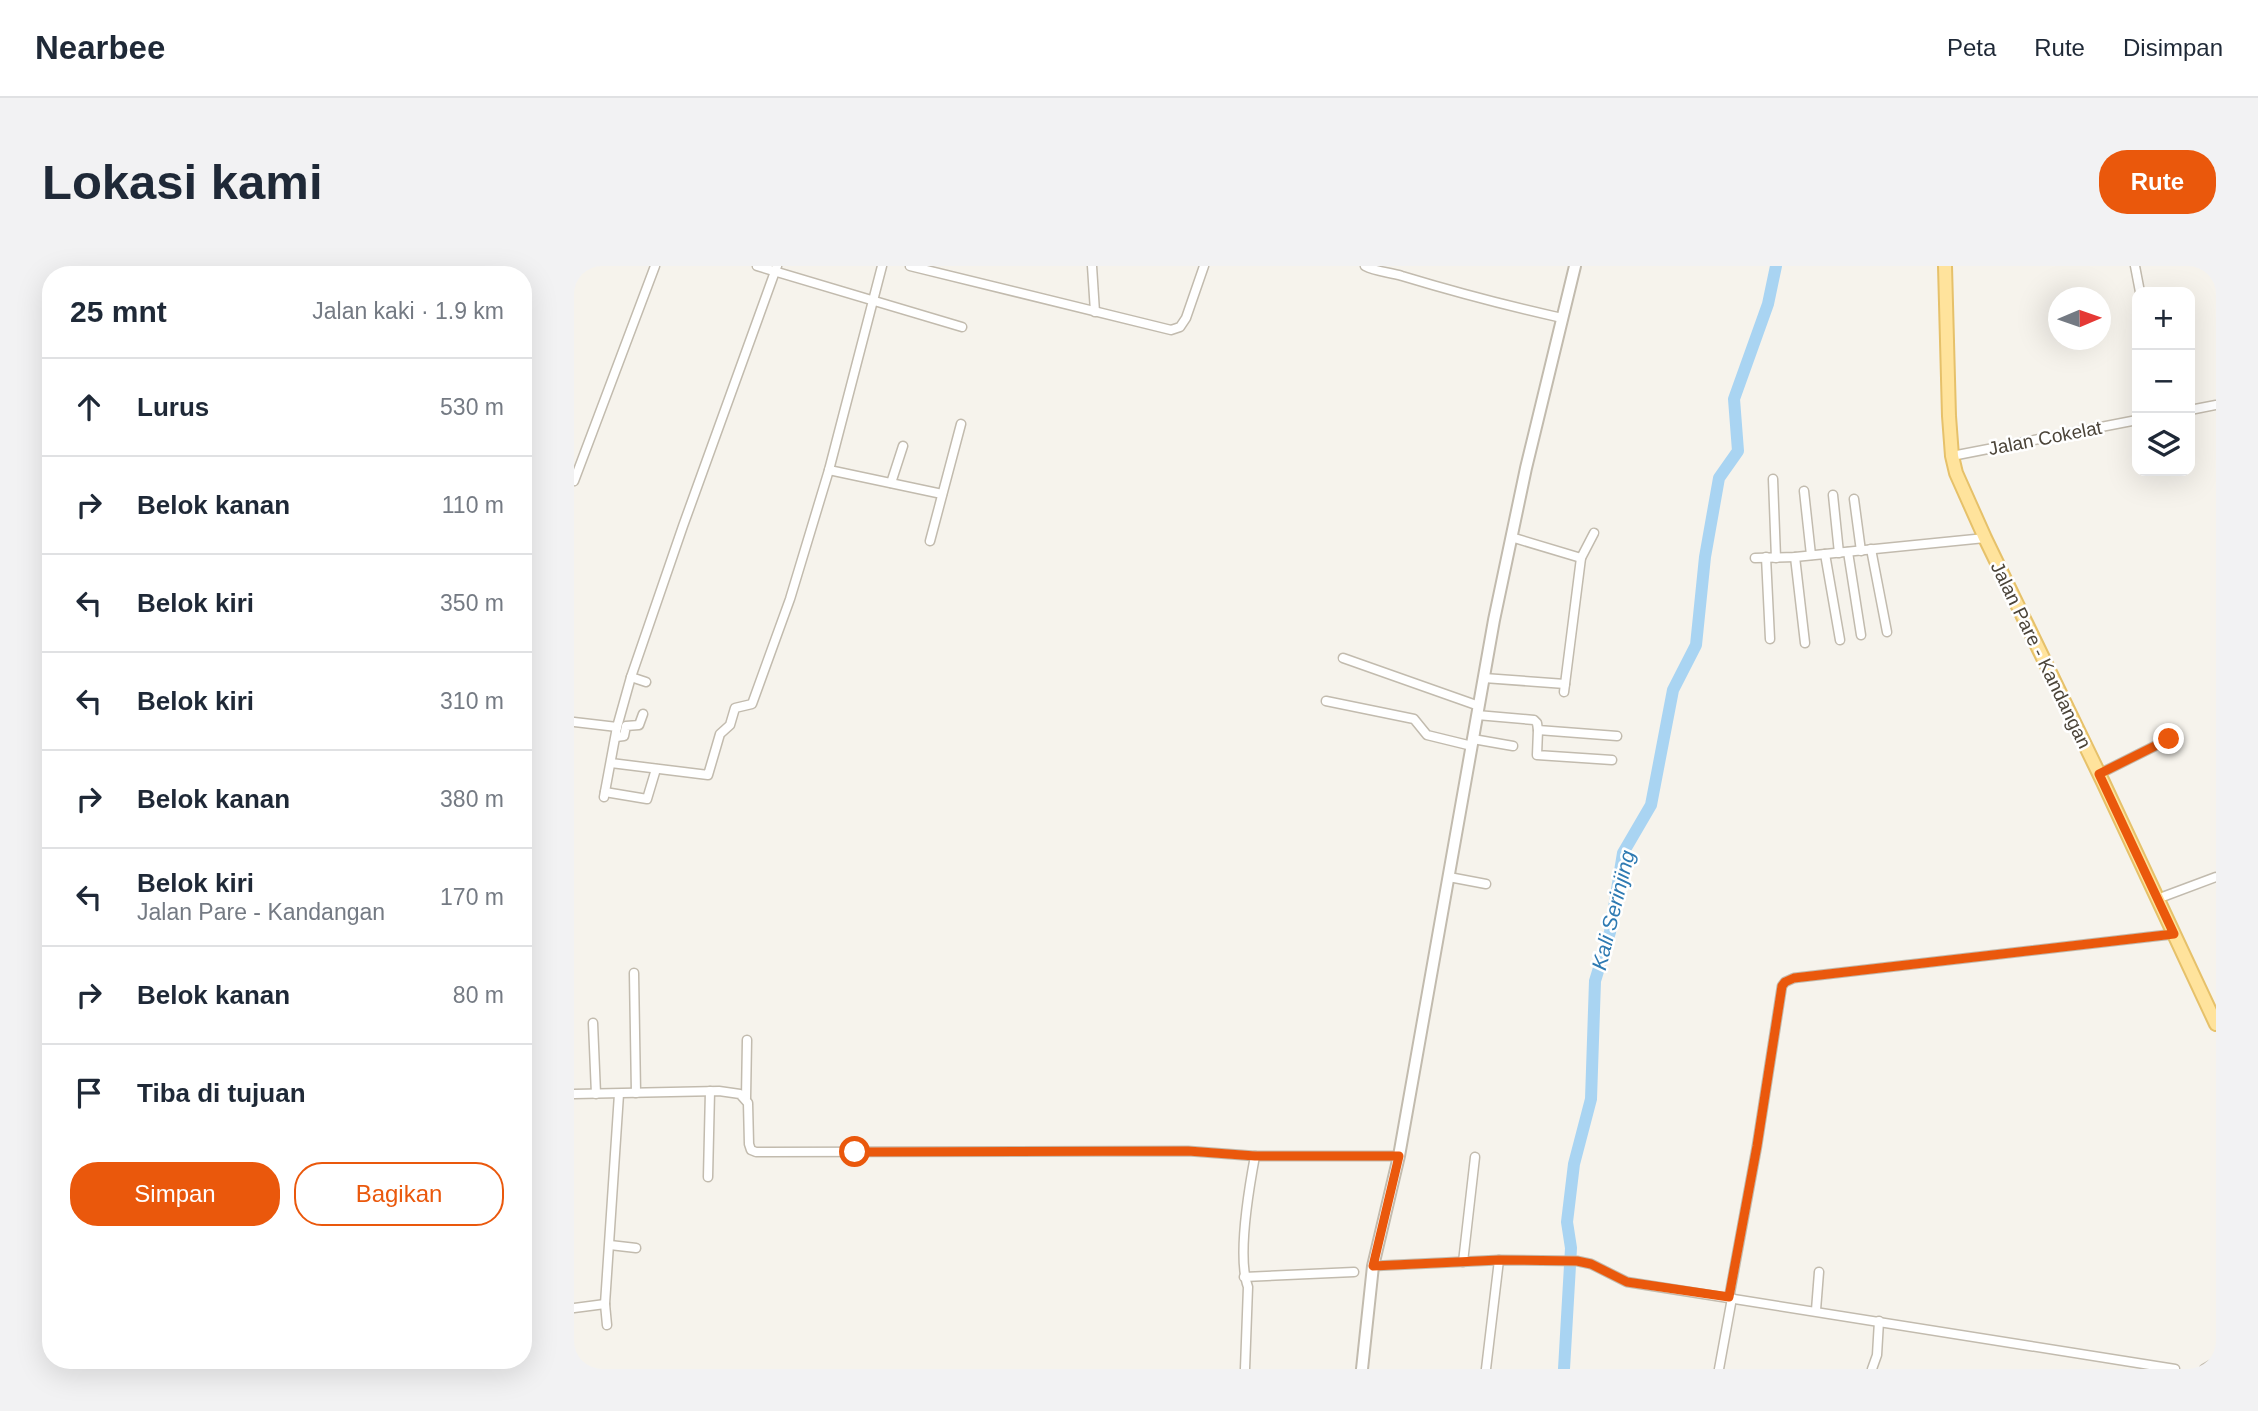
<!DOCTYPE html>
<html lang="id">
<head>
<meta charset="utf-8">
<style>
	:root { --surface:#fff; --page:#f2f2f3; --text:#1f2937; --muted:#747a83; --line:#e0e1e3; --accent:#ea580c }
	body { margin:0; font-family:Arial,sans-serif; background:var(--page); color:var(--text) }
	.controls { position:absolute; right:21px; top:21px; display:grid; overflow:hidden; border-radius:14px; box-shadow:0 7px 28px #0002 }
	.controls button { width:63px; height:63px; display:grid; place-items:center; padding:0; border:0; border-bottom:2px solid var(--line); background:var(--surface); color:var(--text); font:35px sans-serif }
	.compass { position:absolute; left:1474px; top:21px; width:63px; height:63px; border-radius:50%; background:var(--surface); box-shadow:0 7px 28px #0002; rotate:88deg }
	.stop { position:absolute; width:21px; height:21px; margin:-16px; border:5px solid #ea580c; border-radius:50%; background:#fff }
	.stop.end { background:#ea580c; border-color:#fff; box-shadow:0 2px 7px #0008 }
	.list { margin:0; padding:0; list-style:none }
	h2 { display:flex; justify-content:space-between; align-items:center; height:91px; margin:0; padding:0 28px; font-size:30px }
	h2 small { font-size:23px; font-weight:400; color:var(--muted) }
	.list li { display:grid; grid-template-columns:46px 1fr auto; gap:21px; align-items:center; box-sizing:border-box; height:98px; padding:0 28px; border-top:2px solid var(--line) }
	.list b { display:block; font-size:26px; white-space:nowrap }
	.list p { margin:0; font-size:23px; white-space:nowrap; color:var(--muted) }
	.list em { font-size:23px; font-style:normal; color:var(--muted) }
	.actions { display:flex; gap:14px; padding:21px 28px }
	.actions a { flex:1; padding:16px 0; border:2px solid var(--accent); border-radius:28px; text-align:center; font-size:24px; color:var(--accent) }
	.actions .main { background:var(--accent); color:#fff }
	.icon { flex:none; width:38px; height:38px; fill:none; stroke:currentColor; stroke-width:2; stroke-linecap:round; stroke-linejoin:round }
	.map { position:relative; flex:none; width:1642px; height:1103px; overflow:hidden; border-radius:28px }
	header { display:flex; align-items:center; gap:42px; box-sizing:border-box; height:98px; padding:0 35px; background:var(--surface); border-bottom:2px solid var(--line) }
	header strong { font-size:33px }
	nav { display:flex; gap:38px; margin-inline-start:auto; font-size:24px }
	.intro { display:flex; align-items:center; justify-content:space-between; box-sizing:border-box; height:168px; padding:0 42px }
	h1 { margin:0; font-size:49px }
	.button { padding:18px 32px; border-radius:28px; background:var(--accent); color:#fff; font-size:24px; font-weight:700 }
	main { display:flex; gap:42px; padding:0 42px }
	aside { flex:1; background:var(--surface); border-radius:28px; box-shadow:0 7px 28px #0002 }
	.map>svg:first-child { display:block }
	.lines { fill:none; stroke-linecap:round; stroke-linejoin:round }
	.river { stroke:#a9d4f2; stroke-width:12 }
	.minor-casing { stroke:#c2bbae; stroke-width:11 }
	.tertiary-casing { stroke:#c2bbae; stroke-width:14 }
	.primary-casing { stroke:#e6c16a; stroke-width:16 }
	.minor { stroke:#fff; stroke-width:8 }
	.tertiary { stroke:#fff; stroke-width:10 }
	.primary { stroke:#ffe39c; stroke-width:12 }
	.route { stroke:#ea580c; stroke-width:9 }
	.labels { text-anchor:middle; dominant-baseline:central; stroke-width:5; stroke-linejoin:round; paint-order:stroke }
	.street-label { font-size:19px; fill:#4b4439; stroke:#fff }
	.water-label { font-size:21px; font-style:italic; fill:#2e7ab2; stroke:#fff }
</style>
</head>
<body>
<header>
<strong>Nearbee</strong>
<nav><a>Peta</a><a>Rute</a><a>Disimpan</a></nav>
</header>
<div class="intro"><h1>Lokasi kami</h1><a class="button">Rute</a></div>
<main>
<aside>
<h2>25 mnt<small>Jalan kaki · 1.9 km</small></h2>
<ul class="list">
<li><svg class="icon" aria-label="ahead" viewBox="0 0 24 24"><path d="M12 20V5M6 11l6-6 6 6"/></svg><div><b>Lurus</b></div><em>530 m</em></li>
<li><svg class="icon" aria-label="right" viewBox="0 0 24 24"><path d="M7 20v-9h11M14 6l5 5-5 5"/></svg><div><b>Belok kanan</b></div><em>110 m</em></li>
<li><svg class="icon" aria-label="left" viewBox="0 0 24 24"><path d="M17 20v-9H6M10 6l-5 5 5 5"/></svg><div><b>Belok kiri</b></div><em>350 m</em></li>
<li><svg class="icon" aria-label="left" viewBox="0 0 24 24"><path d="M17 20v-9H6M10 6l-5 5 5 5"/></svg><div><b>Belok kiri</b></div><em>310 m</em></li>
<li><svg class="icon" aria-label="right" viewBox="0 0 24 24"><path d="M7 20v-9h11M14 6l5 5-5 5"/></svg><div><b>Belok kanan</b></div><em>380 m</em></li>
<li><svg class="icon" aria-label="left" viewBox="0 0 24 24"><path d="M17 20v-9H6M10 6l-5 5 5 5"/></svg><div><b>Belok kiri</b><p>Jalan Pare - Kandangan</p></div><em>170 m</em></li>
<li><svg class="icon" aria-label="right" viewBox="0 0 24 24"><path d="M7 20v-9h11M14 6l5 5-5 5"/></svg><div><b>Belok kanan</b></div><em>80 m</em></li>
<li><svg class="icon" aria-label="arrive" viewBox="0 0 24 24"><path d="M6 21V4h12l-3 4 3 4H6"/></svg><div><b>Tiba di tujuan</b></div></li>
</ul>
<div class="actions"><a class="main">Simpan</a><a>Bagikan</a></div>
</aside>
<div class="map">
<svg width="1642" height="1103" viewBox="0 0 1642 1103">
	<rect width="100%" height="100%" fill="#f6f3ec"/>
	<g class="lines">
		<polyline class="river" points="990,1103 997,982 993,956 1000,898 1017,833 1021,715 1036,666 1049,587 1077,539 1099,424 1122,379 1131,291 1145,212 1164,185 1160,133 1194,38 1202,0"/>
		<defs>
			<g id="minor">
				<polyline points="183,0 388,61"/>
				<polyline points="336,0 597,64 606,61 612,52 630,0"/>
				<polyline points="518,0 521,46"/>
				<path d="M791,0C802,6 816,6 828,10C881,26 934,40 988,52"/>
				<polyline points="1561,0 1566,26"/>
				<polyline points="1616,144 1642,139"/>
				<polyline points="1378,190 1563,154"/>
				<polyline points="255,204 368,228"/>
				<polyline points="1199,213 1202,292"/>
				<polyline points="0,215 81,0"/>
				<polyline points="317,217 329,180"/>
				<polyline points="1230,225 1237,289"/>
				<polyline points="1259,229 1265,287"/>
				<polyline points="1280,233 1287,285"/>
				<polyline points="937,271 1007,292"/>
				<polyline points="356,275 387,158"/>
				<polyline points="1297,283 1313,366"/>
				<polyline points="1274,286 1287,369"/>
				<polyline points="1251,288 1266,374"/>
				<polyline points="1192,291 1196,373"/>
				<polyline points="1221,291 1231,377"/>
				<polyline points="1181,292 1221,291 1411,272"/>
				<polyline points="769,392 905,440"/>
				<polyline points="57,411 72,416"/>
				<polyline points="910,412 991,418"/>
				<polyline points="990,426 1007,292 1020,267"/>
				<polyline points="752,435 840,453 853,469 898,480"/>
				<polyline points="903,449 960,454 963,457 964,464 1043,470"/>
				<polyline points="0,456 43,461"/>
				<polyline points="964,464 963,489 1038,494"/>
				<polyline points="42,471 50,470 52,460 65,459 69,448"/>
				<polyline points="899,473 939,480"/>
				<polyline points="37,497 134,509 146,468 156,459 161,442 178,438 216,333 255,204 308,0"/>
				<polyline points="1525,508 1603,469"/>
				<polyline points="31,526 73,533 82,503"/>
				<polyline points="30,531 43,461 57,411 109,260 203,0"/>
				<polyline points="875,611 912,618"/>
				<polyline points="1583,633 1642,611"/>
				<polyline points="60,707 62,827"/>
				<polyline points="19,757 22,828"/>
				<polyline points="0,828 145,825 166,828 174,837 175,878 177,884 182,886 614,885 681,890 825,890"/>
				<polyline points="172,832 173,774"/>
				<polyline points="134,911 136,825"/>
				<polyline points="36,979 62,982"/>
				<polyline points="889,996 901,891"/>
				<polyline points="799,1000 925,994 1003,995 1017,998 1053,1016 1601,1103"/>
				<polyline points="670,1011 780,1006"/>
				<polyline points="1155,1032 1183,880 1208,720 1211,716 1220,712 1600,668"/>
				<polyline points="0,1042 31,1038"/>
				<polyline points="1242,1044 1245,1006"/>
				<polyline points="33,1059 31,1038 45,828"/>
				<path d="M671,1103L674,1021C663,992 675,922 681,890"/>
				<polyline points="912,1103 925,994"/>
				<polyline points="1145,1103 1158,1032"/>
				<polyline points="1298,1103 1303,1089 1305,1055"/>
				<polyline points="1630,1103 1642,1096"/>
			</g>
			<polyline id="tertiary" points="788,1103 799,1000 825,890 920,354 952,202 1001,0"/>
			<polyline id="primary" points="1371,0 1375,150 1378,190 1382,207 1411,272 1529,516 1642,758"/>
		</defs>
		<use href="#minor" class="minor-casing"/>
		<use href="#tertiary" class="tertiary-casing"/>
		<use href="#primary" class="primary-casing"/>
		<use href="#minor" class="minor"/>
		<use href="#tertiary" class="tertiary"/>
		<use href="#primary" class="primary"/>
	</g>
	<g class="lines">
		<polyline class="route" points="281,886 614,885 681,890 825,890 799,1000 925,994 1003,995 1017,998 1053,1016 1155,1031 1183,880 1208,720 1211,716 1220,712 1600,668 1525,508 1595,473"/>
	</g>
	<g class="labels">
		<g class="street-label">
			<text transform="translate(1471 172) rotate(-11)">Jalan Cokelat</text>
			<text transform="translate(1467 389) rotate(64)">Jalan Pare - Kandangan</text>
		</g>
		<g class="water-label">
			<text transform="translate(1039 644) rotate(-76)">Kali Serinjing</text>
		</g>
	</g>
</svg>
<div class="controls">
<button>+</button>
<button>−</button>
<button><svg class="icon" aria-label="layers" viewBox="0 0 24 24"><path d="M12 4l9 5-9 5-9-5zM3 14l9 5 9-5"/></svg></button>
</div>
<svg class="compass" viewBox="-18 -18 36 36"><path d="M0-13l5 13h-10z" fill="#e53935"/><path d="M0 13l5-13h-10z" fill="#747a83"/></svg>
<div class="stop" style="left:281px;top:886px"></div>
<div class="stop end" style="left:1595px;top:473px"></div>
</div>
</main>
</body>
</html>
